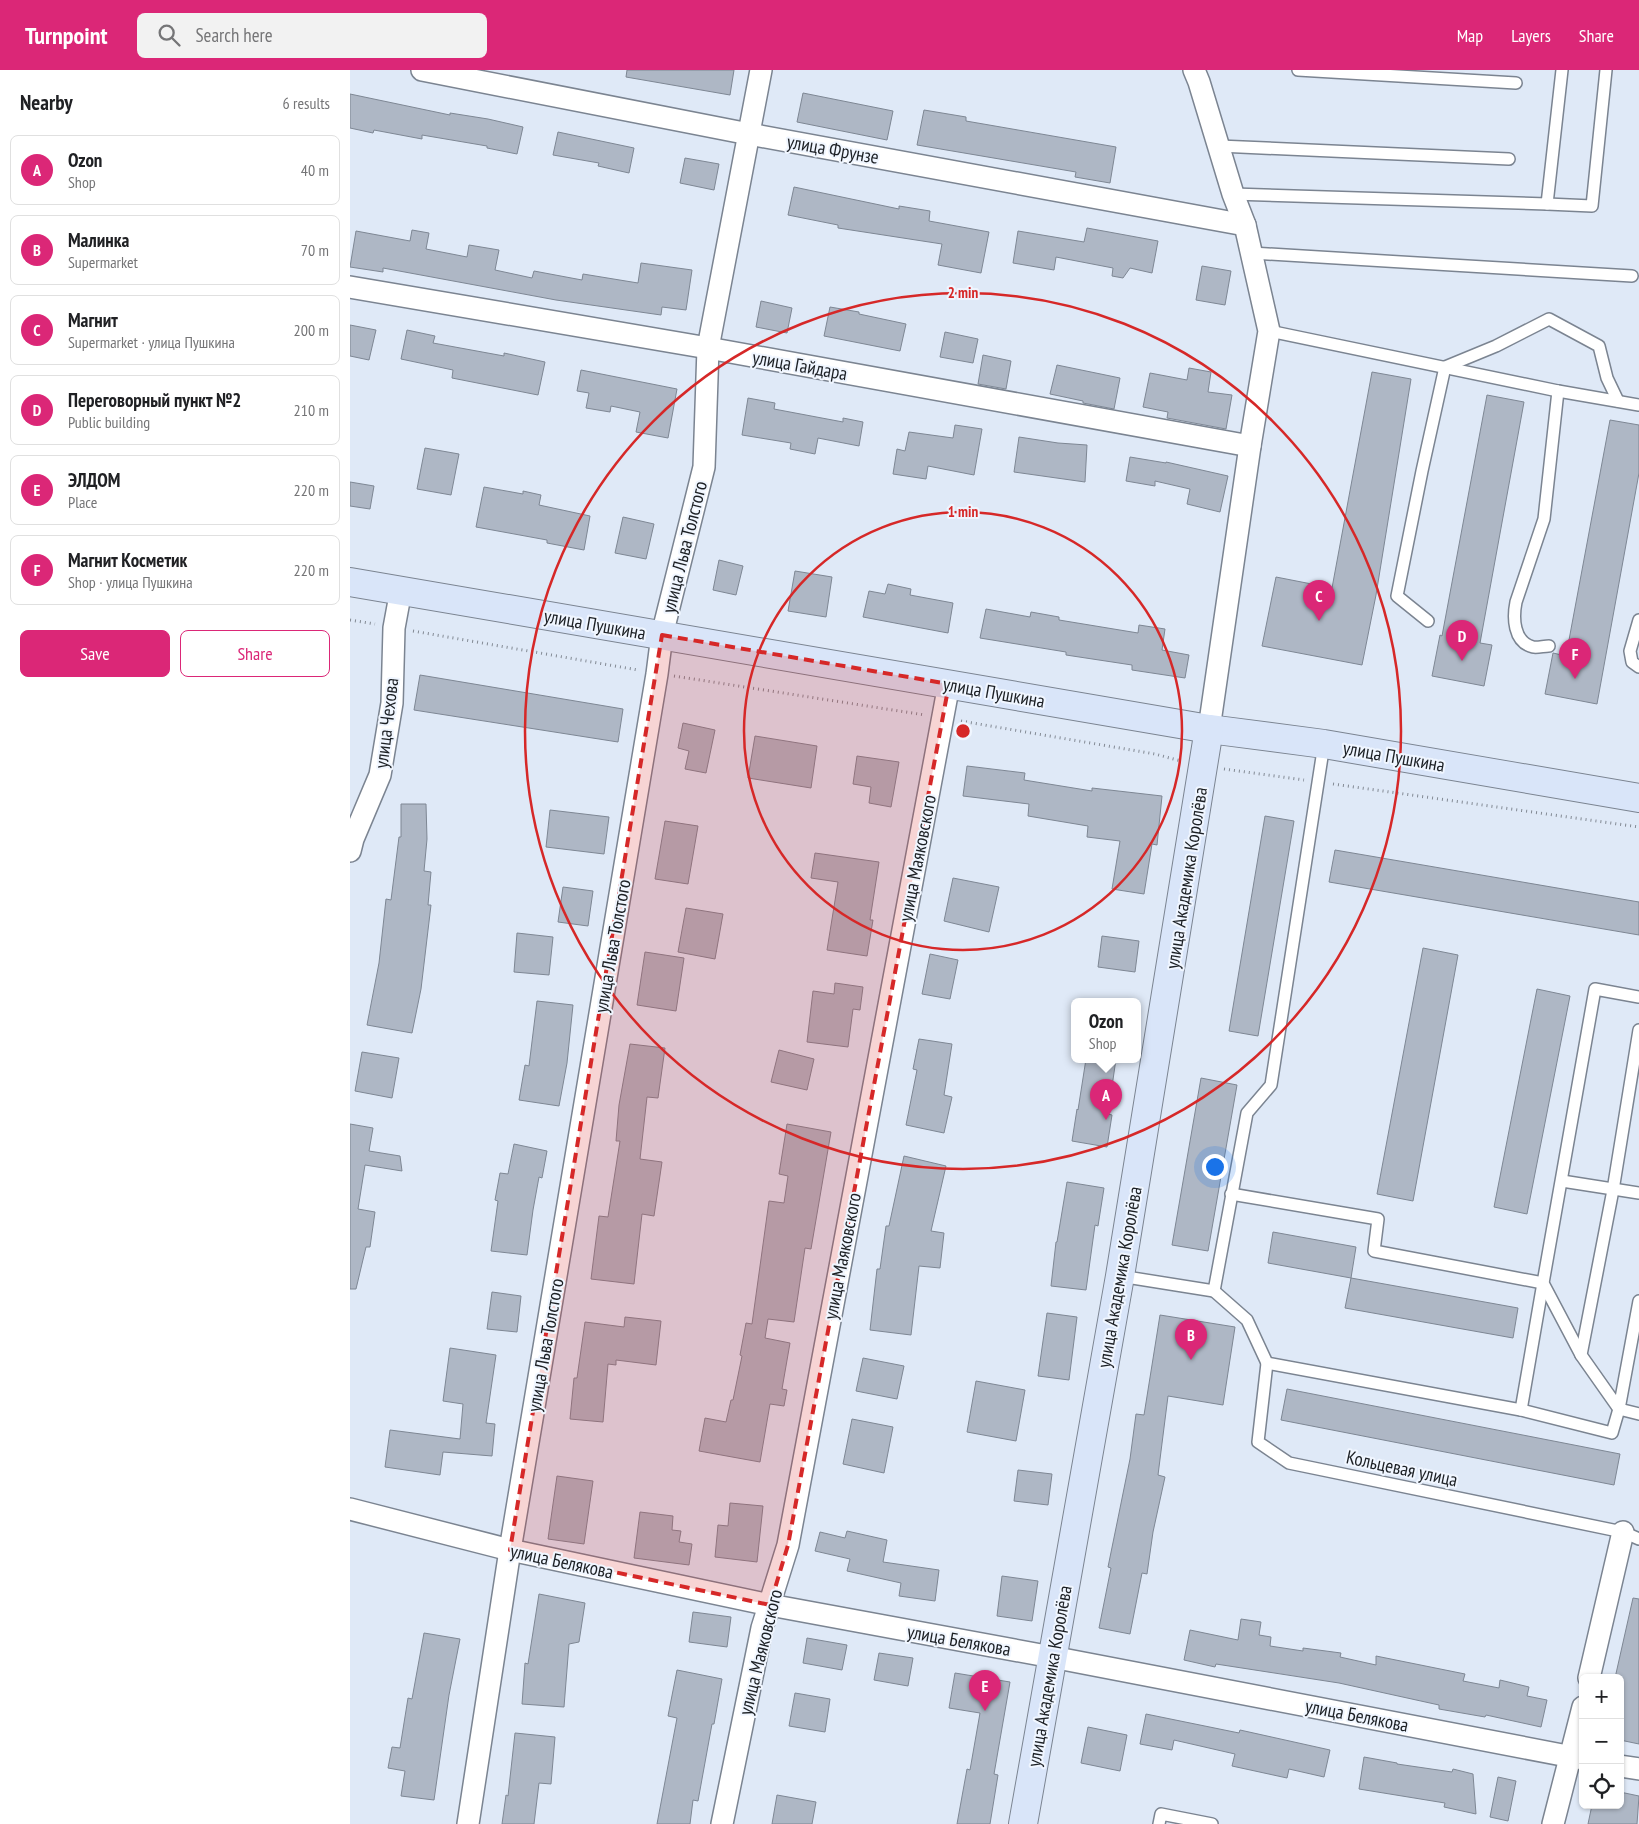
<!DOCTYPE html>
<html lang="en">
<head>
<meta charset="utf-8">
<style>
	:root { --surface:#fff; --page:#f2f2f2; --text:#202124; --muted:#757577; --line:#e0e0e0; --accent:#db2777 }
	body { margin:0; font-family:"PT Sans Narrow",sans-serif; background:var(--page); color:var(--text) }
	.controls { position:absolute; right:15px; bottom:15px; display:grid; overflow:hidden; border-radius:8px; box-shadow:0 1px 4px #0004 }
	.controls button { width:45px; height:45px; display:grid; place-items:center; padding:0; border:0; border-bottom:1px solid var(--line); background:var(--surface); color:var(--text); font:25px sans-serif }
	.you { position:absolute; left:864px; top:1096px; width:18px; height:18px; margin:-12px; border:4px solid #fff; border-radius:50%; background:#1a73e8; box-shadow:0 0 0 8px #1a73e833 }
	.badge { display:grid; place-items:center; width:32px; height:32px; border-radius:50%; background:var(--accent); color:#fff; font-size:16px; font-weight:700 }
	.pin { position:absolute; translate:-50% -41px; filter:drop-shadow(0 1px 2px #0008) }
	.pin::after { content:''; position:absolute; top:26px; width:18px; height:15px; background:inherit; clip-path:polygon(0 0,100% 0,50% 100%) }
	.popup { position:absolute; left:721px; top:928px; width:70px; height:65px; box-sizing:border-box; display:grid; place-content:center; border-radius:8px; background:var(--surface); filter:drop-shadow(0 1px 4px #0005); font-size:16px; white-space:nowrap; color:var(--muted) }
	.popup b { font-size:19px; color:var(--text) }
	.popup::after { content:''; position:absolute; left:50%; top:100%; margin-left:-10px; border:10px solid transparent; border-top-color:var(--surface) }
	.list { margin:0; padding:0; list-style:none }
	h2 { display:flex; justify-content:space-between; align-items:center; height:65px; margin:0; padding:0 20px; font-size:21px }
	h2 small { font-size:16px; font-weight:400; color:var(--muted) }
	.list li { display:grid; grid-template-columns:32px 1fr auto; gap:15px; align-items:center; box-sizing:border-box; height:70px; margin:0 10px 10px; padding:0 10px; border:1px solid var(--line); border-radius:8px }
	.list b { display:block; font-size:19px; white-space:nowrap }
	.list p { margin:0; font-size:16px; white-space:nowrap; color:var(--muted) }
	.list em { font-size:16px; font-style:normal; color:var(--muted) }
	.actions { display:flex; gap:10px; padding:15px 20px }
	.actions a { flex:1; padding:11px 0; border:1px solid var(--accent); border-radius:8px; text-align:center; font-size:18px; color:var(--accent) }
	.actions .main { background:var(--accent); color:#fff }
	.icon { flex:none; width:28px; height:28px; fill:none; stroke:currentColor; stroke-width:2; stroke-linecap:round; stroke-linejoin:round }
	.map { position:relative; flex:none; width:1289px; height:1754px; overflow:hidden }
	header { display:flex; align-items:center; gap:30px; box-sizing:border-box; height:70px; padding:0 25px; background:var(--accent); color:#fff }
	header strong { font-size:24px }
	nav { display:flex; gap:28px; margin-inline-start:auto; font-size:18px }
	.search { width:350px; height:45px; background:var(--page); display:flex; align-items:center; gap:12px; box-sizing:border-box; padding:0 18px; border-radius:8px; color:var(--muted); font-size:19px }
	main { display:flex }
	aside { flex:1; background:var(--surface) }
	.map>svg:first-child { display:block }
	.building { fill:#aeb7c5; stroke:#7e8794 }
	.lines { fill:none; stroke-linecap:round; stroke-linejoin:round }
	.lane-casing { stroke:#7b8491; stroke-width:14 }
	.street-casing { stroke:#7b8491; stroke-width:24 }
	.secondary-casing { stroke:#7b8491; stroke-width:30 }
	.path { stroke:#828993; stroke-width:3; stroke-dasharray:1 4; stroke-linecap:butt }
	.lane { stroke:#fff; stroke-width:11 }
	.street { stroke:#fff; stroke-width:21 }
	.secondary { stroke:#d9e5f9; stroke-width:28 }
	.marked { fill:#d62828; fill-opacity:0.2; stroke:#d62828; stroke-width:4; stroke-dasharray:10 6; stroke-linejoin:round }
	.ring { fill:none; stroke:#d62828; stroke-width:2.5 }
	.labels { text-anchor:middle; dominant-baseline:central; stroke-width:4; stroke-linejoin:round; paint-order:stroke }
	.street-label { font-size:19px; fill:#1c2025; stroke:#f0f6ff }
	.centre { fill:#d62828; stroke:#f0f6ff; stroke-width:2.5 }
	.ring-label { font-size:15px; text-anchor:middle; font-weight:bold; fill:#d62828; stroke:#f0f6ff; stroke-width:4; stroke-linejoin:round; paint-order:stroke }
</style>
</head>
<body>
<header>
<strong>Turnpoint</strong>
<div class="search"><svg class="icon" aria-label="search" viewBox="0 0 24 24"><circle cx="10" cy="10" r="6"/><path d="M15 15l6 6"/></svg>Search here</div>
<nav><a>Map</a><a>Layers</a><a>Share</a></nav>
</header>
<main>
<aside>
<h2>Nearby<small>6 results</small></h2>
<ul class="list">
<li><span class="badge">A</span><div><b>Ozon</b><p>Shop</p></div><em>40 m</em></li>
<li><span class="badge">B</span><div><b>Малинка</b><p>Supermarket</p></div><em>70 m</em></li>
<li><span class="badge">C</span><div><b>Магнит</b><p>Supermarket · улица Пушкина</p></div><em>200 m</em></li>
<li><span class="badge">D</span><div><b>Переговорный пункт №2</b><p>Public building</p></div><em>210 m</em></li>
<li><span class="badge">E</span><div><b>ЭЛДОМ</b><p>Place</p></div><em>220 m</em></li>
<li><span class="badge">F</span><div><b>Магнит Косметик</b><p>Shop · улица Пушкина</p></div><em>220 m</em></li>
</ul>
<div class="actions"><a class="main">Save</a><a>Share</a></div>
</aside>
<div class="map">
<svg width="1289" height="1754" viewBox="0 0 1289 1754">
	<rect width="100%" height="100%" fill="#dfe9f7"/>
	<g class="building">
		<polygon points="277,0 384,0 380,25 276,7"/>
		<polygon points="453,23 543,41 537,70 447,52"/>
		<polygon points="0,24 100,45 100,43 138,49 173,57 167,84 137,78 137,76 72,65 72,69 24,60 23,63 0,58"/>
		<polygon points="574,40 616,47 616,51 766,77 760,113 725,107 726,102 567,75"/>
		<polygon points="208,62 284,78 279,103 248,96 249,93 203,85"/>
		<polygon points="335,88 369,94 364,120 330,113"/>
		<polygon points="444,117 549,139 549,136 580,141 579,151 639,162 631,203 588,195 592,174 488,158 488,155 438,145"/>
		<polygon points="737,158 808,171 802,203 780,198 773,208 762,206 763,198 706,187 704,200 663,193 668,161 734,172"/>
		<polygon points="62,160 79,163 76,179 117,187 119,175 149,180 145,200 182,208 184,201 232,210 233,204 288,213 291,193 342,200 336,240 312,237 311,245 206,230 33,198 33,202 0,197 6,161 60,171"/>
		<polygon points="852,196 881,201 875,235 846,230"/>
		<polygon points="411,231 442,238 437,263 406,257"/>
		<polygon points="480,237 509,242 509,244 556,254 550,281 474,266"/>
		<polygon points="0,255 26,260 19,290 0,286"/>
		<polygon points="57,260 85,266 83,273 154,286 154,283 195,292 188,325 102,308 103,300 51,289"/>
		<polygon points="595,262 628,269 623,293 590,287"/>
		<polygon points="633,285 661,291 656,319 628,314"/>
		<polygon points="707,295 770,308 764,339 733,333 733,331 700,324"/>
		<polygon points="839,298 861,302 858,322 882,325 876,359 817,348 818,342 793,337 800,303 837,310"/>
		<polygon points="231,300 327,319 318,368 286,362 290,342 261,336 260,342 236,338 239,323 227,321"/>
		<polygon points="1022,302 1061,309 1026,525 1012,595 912,576 926,507 982,518"/>
		<polygon points="1137,325 1174,332 1130,573 1142,575 1134,616 1082,606 1090,565 1092,566"/>
		<polygon points="398,328 425,333 424,339 493,352 493,348 513,352 509,376 468,368 465,384 440,379 441,373 392,365"/>
		<polygon points="1260,350 1289,355 1289,403 1247,634 1195,624 1203,583 1216,586"/>
		<polygon points="605,355 632,359 624,405 578,396 576,409 543,404 547,379 555,381 559,362 603,368"/>
		<polygon points="669,367 708,373 737,375 735,412 664,402"/>
		<polygon points="75,378 109,384 101,425 67,419"/>
		<polygon points="780,387 816,393 816,392 878,406 870,442 837,434 840,419 805,411 805,416 776,411"/>
		<polygon points="0,412 24,416 20,439 0,436"/>
		<polygon points="134,417 173,424 173,421 191,425 189,435 240,446 234,480 197,473 197,470 126,457"/>
		<polygon points="273,447 304,454 296,489 265,483"/>
		<polygon points="369,490 393,496 386,525 363,520"/>
		<polygon points="445,501 482,507 476,547 438,541"/>
		<polygon points="538,514 561,519 560,525 603,533 598,563 513,547 519,521 535,524"/>
		<polygon points="636,539 680,547 681,542 709,547 709,550 788,563 789,555 815,559 812,580 839,585 835,608 782,600 782,595 716,585 716,582 630,568"/>
		<polygon points="70,605 273,639 268,672 64,640"/>
		<polygon points="333,653 365,660 356,703 335,699 339,681 328,678"/>
		<polygon points="405,666 467,676 461,718 398,708"/>
		<polygon points="507,686 549,692 541,737 519,733 521,717 503,714"/>
		<polygon points="617,696 675,703 674,710 742,721 742,718 812,726 807,775 802,774 794,824 762,819 770,771 737,767 738,756 678,746 679,734 613,726"/>
		<polygon points="51,734 76,734 77,769 74,801 81,802 78,835 81,835 71,919 62,963 17,955 29,893 36,829 41,830 49,767 51,767"/>
		<polygon points="200,740 259,747 254,784 196,777"/>
		<polygon points="915,746 944,751 908,966 879,961"/>
		<polygon points="315,751 348,756 338,814 305,809"/>
		<polygon points="985,780 1289,832 1289,865 979,812"/>
		<polygon points="465,783 529,792 520,850 523,850 517,886 477,880 488,812 461,808"/>
		<polygon points="603,808 649,817 639,862 594,851"/>
		<polygon points="213,817 243,821 238,856 208,852"/>
		<polygon points="336,838 373,844 365,889 328,882"/>
		<polygon points="167,863 203,867 199,905 164,902"/>
		<polygon points="752,866 789,871 785,902 748,897"/>
		<polygon points="1073,878 1108,885 1063,1131 1027,1124"/>
		<polygon points="295,882 334,888 326,941 287,935"/>
		<polygon points="580,884 608,890 600,929 572,924"/>
		<polygon points="485,913 513,917 510,940 503,939 498,977 457,972 463,921 484,924"/>
		<polygon points="1187,919 1220,926 1177,1144 1144,1137"/>
		<polygon points="187,931 223,935 217,993 209,1036 169,1030 175,995 179,996"/>
		<polygon points="569,969 602,974 594,1025 602,1027 594,1063 556,1055 567,1000 563,999"/>
		<polygon points="280,974 315,978 308,1028 297,1027 290,1089 312,1092 304,1146 292,1144 284,1214 241,1209 249,1146 258,1147 270,1071 266,1071 269,1035"/>
		<polygon points="429,980 464,989 457,1020 421,1012"/>
		<polygon points="12,982 49,988 42,1028 5,1021"/>
		<polygon points="736,989 766,989 758,1044 762,1045 757,1077 722,1071 727,1039 728,1040"/>
		<polygon points="851,1008 887,1015 858,1181 822,1175"/>
		<polygon points="0,1054 23,1058 19,1081 50,1086 52,1101 15,1095 8,1139 25,1142 20,1177 16,1177 6,1219 0,1219"/>
		<polygon points="437,1054 481,1062 461,1179 455,1178 444,1252 418,1249 415,1268 440,1273 432,1319 437,1320 434,1336 420,1334 410,1392 349,1381 355,1348 376,1352 381,1330 383,1330 392,1286 390,1285 396,1253 402,1254 419,1131 434,1133 438,1106 429,1104"/>
		<polygon points="164,1074 197,1081 192,1108 189,1107 183,1140 177,1185 141,1181 148,1131 145,1130 150,1103 158,1104"/>
		<polygon points="554,1086 596,1096 581,1161 594,1163 590,1198 569,1196 561,1265 520,1260 527,1199 530,1199 536,1156 539,1156"/>
		<polygon points="717,1112 754,1118 748,1156 745,1155 736,1220 701,1216 706,1172 707,1172"/>
		<polygon points="923,1162 1006,1177 1001,1208 918,1193"/>
		<polygon points="1001,1208 1168,1238 1163,1268 995,1238"/>
		<polygon points="142,1222 171,1226 167,1262 137,1259"/>
		<polygon points="697,1243 727,1247 719,1310 688,1306"/>
		<polygon points="810,1245 885,1257 873,1335 818,1326 808,1405 815,1407 803,1462 797,1504 792,1503 780,1564 749,1558 761,1498 758,1497 767,1453 780,1389 786,1344 794,1345"/>
		<polygon points="275,1247 311,1251 306,1295 266,1290 266,1295 258,1294 253,1352 220,1349 224,1308 227,1308 235,1252 274,1257"/>
		<polygon points="100,1278 146,1285 136,1353 145,1354 142,1386 93,1382 90,1405 35,1397 40,1360 110,1369 113,1334 93,1331"/>
		<polygon points="513,1288 554,1296 547,1329 506,1321"/>
		<polygon points="626,1311 675,1320 666,1371 617,1362"/>
		<polygon points="937,1319 1270,1384 1264,1415 931,1350"/>
		<polygon points="502,1349 543,1357 534,1403 493,1394"/>
		<polygon points="668,1400 702,1404 698,1435 664,1431"/>
		<polygon points="207,1406 243,1411 234,1474 198,1469"/>
		<polygon points="380,1433 413,1436 407,1492 365,1487 368,1455 378,1456"/>
		<polygon points="290,1442 323,1446 322,1460 331,1461 329,1472 342,1474 339,1495 284,1488"/>
		<polygon points="497,1461 537,1470 533,1492 589,1500 585,1531 549,1526 551,1513 497,1501 500,1489 465,1481 470,1462 495,1468"/>
		<polygon points="652,1506 688,1511 682,1551 647,1546"/>
		<polygon points="189,1524 235,1533 229,1572 219,1574 214,1637 172,1634 175,1593 178,1594"/>
		<polygon points="1283,1528 1289,1529 1289,1674 1270,1670 1270,1608 1265,1608"/>
		<polygon points="343,1542 381,1547 377,1577 339,1572"/>
		<polygon points="891,1549 911,1552 909,1565 921,1567 920,1576 953,1581 953,1578 991,1583 990,1587 1026,1595 1026,1586 1115,1604 1113,1611 1149,1618 1150,1610 1179,1617 1177,1626 1197,1630 1191,1657 1136,1645 1135,1647 1089,1639 1089,1635 989,1613 866,1594 865,1597 834,1590 840,1560 888,1570"/>
		<polygon points="74,1563 110,1569 99,1625 84,1730 51,1726 55,1701 38,1698 42,1677 50,1678 58,1628 62,1629"/>
		<polygon points="457,1568 497,1575 492,1600 453,1593"/>
		<polygon points="529,1583 563,1588 558,1616 524,1610"/>
		<polygon points="327,1600 372,1609 364,1654 362,1654 348,1731 343,1730 340,1754 307,1754 327,1648 318,1646"/>
		<polygon points="605,1603 660,1612 644,1704 648,1705 640,1754 607,1754 617,1699 620,1700 630,1643 599,1638"/>
		<polygon points="445,1623 480,1629 475,1662 439,1656"/>
		<polygon points="796,1644 889,1663 890,1660 980,1680 974,1707 939,1699 937,1708 882,1696 885,1684 824,1670 822,1680 790,1674"/>
		<polygon points="738,1657 777,1665 770,1701 731,1693"/>
		<polygon points="165,1663 205,1667 201,1714 189,1713 184,1754 152,1754 156,1725 158,1726"/>
		<polygon points="1014,1687 1047,1693 1047,1694 1102,1702 1103,1699 1123,1704 1126,1744 1094,1737 1095,1733 1009,1719"/>
		<polygon points="1148,1707 1166,1711 1158,1751 1140,1747"/>
		<polygon points="1270,1722 1289,1726 1287,1754 1238,1754 1242,1735 1270,1735"/>
		<polygon points="427,1725 466,1732 462,1754 422,1754"/>
	</g>
	<g class="lines">
		<defs>
			<g id="lane">
				<polyline points="948,0 1166,13"/>
				<polyline points="869,76 1159,89"/>
				<polyline points="883,124 1197,134 1212,0"/>
				<polyline points="1197,134 1242,136 1256,0"/>
				<polyline points="902,183 1282,206"/>
				<polyline points="919,261 1208,321 1289,335"/>
				<polyline points="1289,550 1280,581 1282,592 1289,597"/>
				<polyline points="1078,551 1047,526 1072,401 1095,297 1146,276 1199,249 1249,276 1257,308 1268,331"/>
				<path d="M1199,576C1194,576 1187,578 1183,577C1163,572 1163,547 1166,532L1194,449L1208,321"/>
				<polyline points="1289,960 1263,1120 1231,1285 1269,1339 1289,1344"/>
				<polyline points="1212,1111 1289,1123"/>
				<polyline points="881,1124 1028,1149 1024,1181 1193,1213 1171,1340"/>
				<polyline points="770,1206 864,1221 897,1043 921,1015 974,674"/>
				<polyline points="864,1221 897,1250 917,1293 1171,1340 1262,1363 1269,1339 1289,1231"/>
				<polyline points="1231,1285 1193,1213 1245,919 1289,927"/>
				<polyline points="917,1293 908,1372 939,1393 1273,1462 1289,1469"/>
				<polyline points="809,1754 811,1744 862,1754"/>
			</g>
			<g id="street">
				<polyline points="72,0 399,64 895,155"/>
				<polyline points="844,0 849,12 883,124 895,155 919,261 900,376 859,659"/>
				<polyline points="0,217 358,278 900,376"/>
				<polyline points="0,781 3,769 30,705 42,633 44,558 51,520"/>
				<polyline points="0,1439 160,1480 420,1535 702,1587 1233,1689"/>
				<polyline points="1239,1608 1273,1462"/>
				<polyline points="1270,1696 1289,1699"/>
				<polyline points="118,1754 160,1480 307,604 312,565 354,397 358,278 411,0"/>
				<polyline points="372,1754 412,1558 438,1475 599,614"/>
				<polyline points="1203,1754 1233,1637"/>
			</g>
			<g id="secondary">
				<polyline points="0,512 859,659 974,674 1289,728"/>
				<polyline points="673,1754 770,1206 859,659"/>
			</g>
		</defs>
		<use href="#lane" class="lane-casing"/>
		<use href="#street" class="street-casing"/>
		<use href="#secondary" class="secondary-casing"/>
		<g class="path">
			<polyline points="0,550 25,554"/>
			<polyline points="63,561 288,600"/>
			<polyline points="324,606 575,645"/>
			<polyline points="611,651 805,684 831,691"/>
			<polyline points="874,699 954,710"/>
			<polyline points="983,714 1289,757"/>
		</g>
		<use href="#lane" class="lane"/>
		<use href="#street" class="street"/>
		<use href="#secondary" class="secondary"/>
	</g>
	<path class="marked" d="M312,565L599,614L438,1475L420,1535L160,1480Z"/>
	<g class="ring">
		<circle cx="613" cy="661" r="219"/>
		<circle cx="613" cy="661" r="438"/>
	</g>
	<g class="labels">
		<g class="street-label">
			<text transform="translate(483 79) rotate(10)">улица Фрунзе</text>
			<text transform="translate(450 295) rotate(10)">улица Гайдара</text>
			<text transform="translate(334 477) rotate(-76)">улица Льва Толстого</text>
			<text transform="translate(245 554) rotate(10)">улица Пушкина</text>
			<text transform="translate(644 622) rotate(10)">улица Пушкина</text>
			<text transform="translate(36 653) rotate(-83)">улица Чехова</text>
			<text transform="translate(1044 686) rotate(10)">улица Пушкина</text>
			<text transform="translate(567 788) rotate(-79)">улица Маяковского</text>
			<text transform="translate(836 808) rotate(-81)">улица Академика Королёва</text>
			<text transform="translate(262 876) rotate(-80)">улица Льва Толстого</text>
			<text transform="translate(492 1186) rotate(-79)">улица Маяковского</text>
			<text transform="translate(769 1207) rotate(-80)">улица Академика Королёва</text>
			<text transform="translate(195 1275) rotate(-80)">улица Льва Толстого</text>
			<text transform="translate(1052 1398) rotate(12)">Кольцевая улица</text>
			<text transform="translate(212 1491) rotate(12)">улица Белякова</text>
			<text transform="translate(609 1570) rotate(10)">улица Белякова</text>
			<text transform="translate(410 1582) rotate(-76)">улица Маяковского</text>
			<text transform="translate(699 1606) rotate(-80)">улица Академика Королёва</text>
			<text transform="translate(1007 1645) rotate(11)">улица Белякова</text>
		</g>
	</g>
	<circle cx="613" cy="661" r="8" class="centre"/>
	<g class="ring-label">
		<text x="613" y="228">2 min</text>
		<text x="613" y="447">1 min</text>
	</g>
</svg>
<div class="controls">
<button>+</button>
<button>−</button>
<button><svg class="icon" aria-label="locate" viewBox="0 0 24 24"><circle cx="12" cy="12" r="6"/><path d="M12 2v4M12 18v4M2 12h4M18 12h4"/></svg></button>
</div>
<div class="you"></div>
<div class="pin badge" style="left:756px;top:1050px">A</div>
<div class="popup"><b>Ozon</b>Shop</div>
<div class="pin badge" style="left:841px;top:1290px">B</div>
<div class="pin badge" style="left:969px;top:551px">C</div>
<div class="pin badge" style="left:1112px;top:591px">D</div>
<div class="pin badge" style="left:635px;top:1641px">E</div>
<div class="pin badge" style="left:1225px;top:609px">F</div>
</div>
</main>
</body>
</html>
